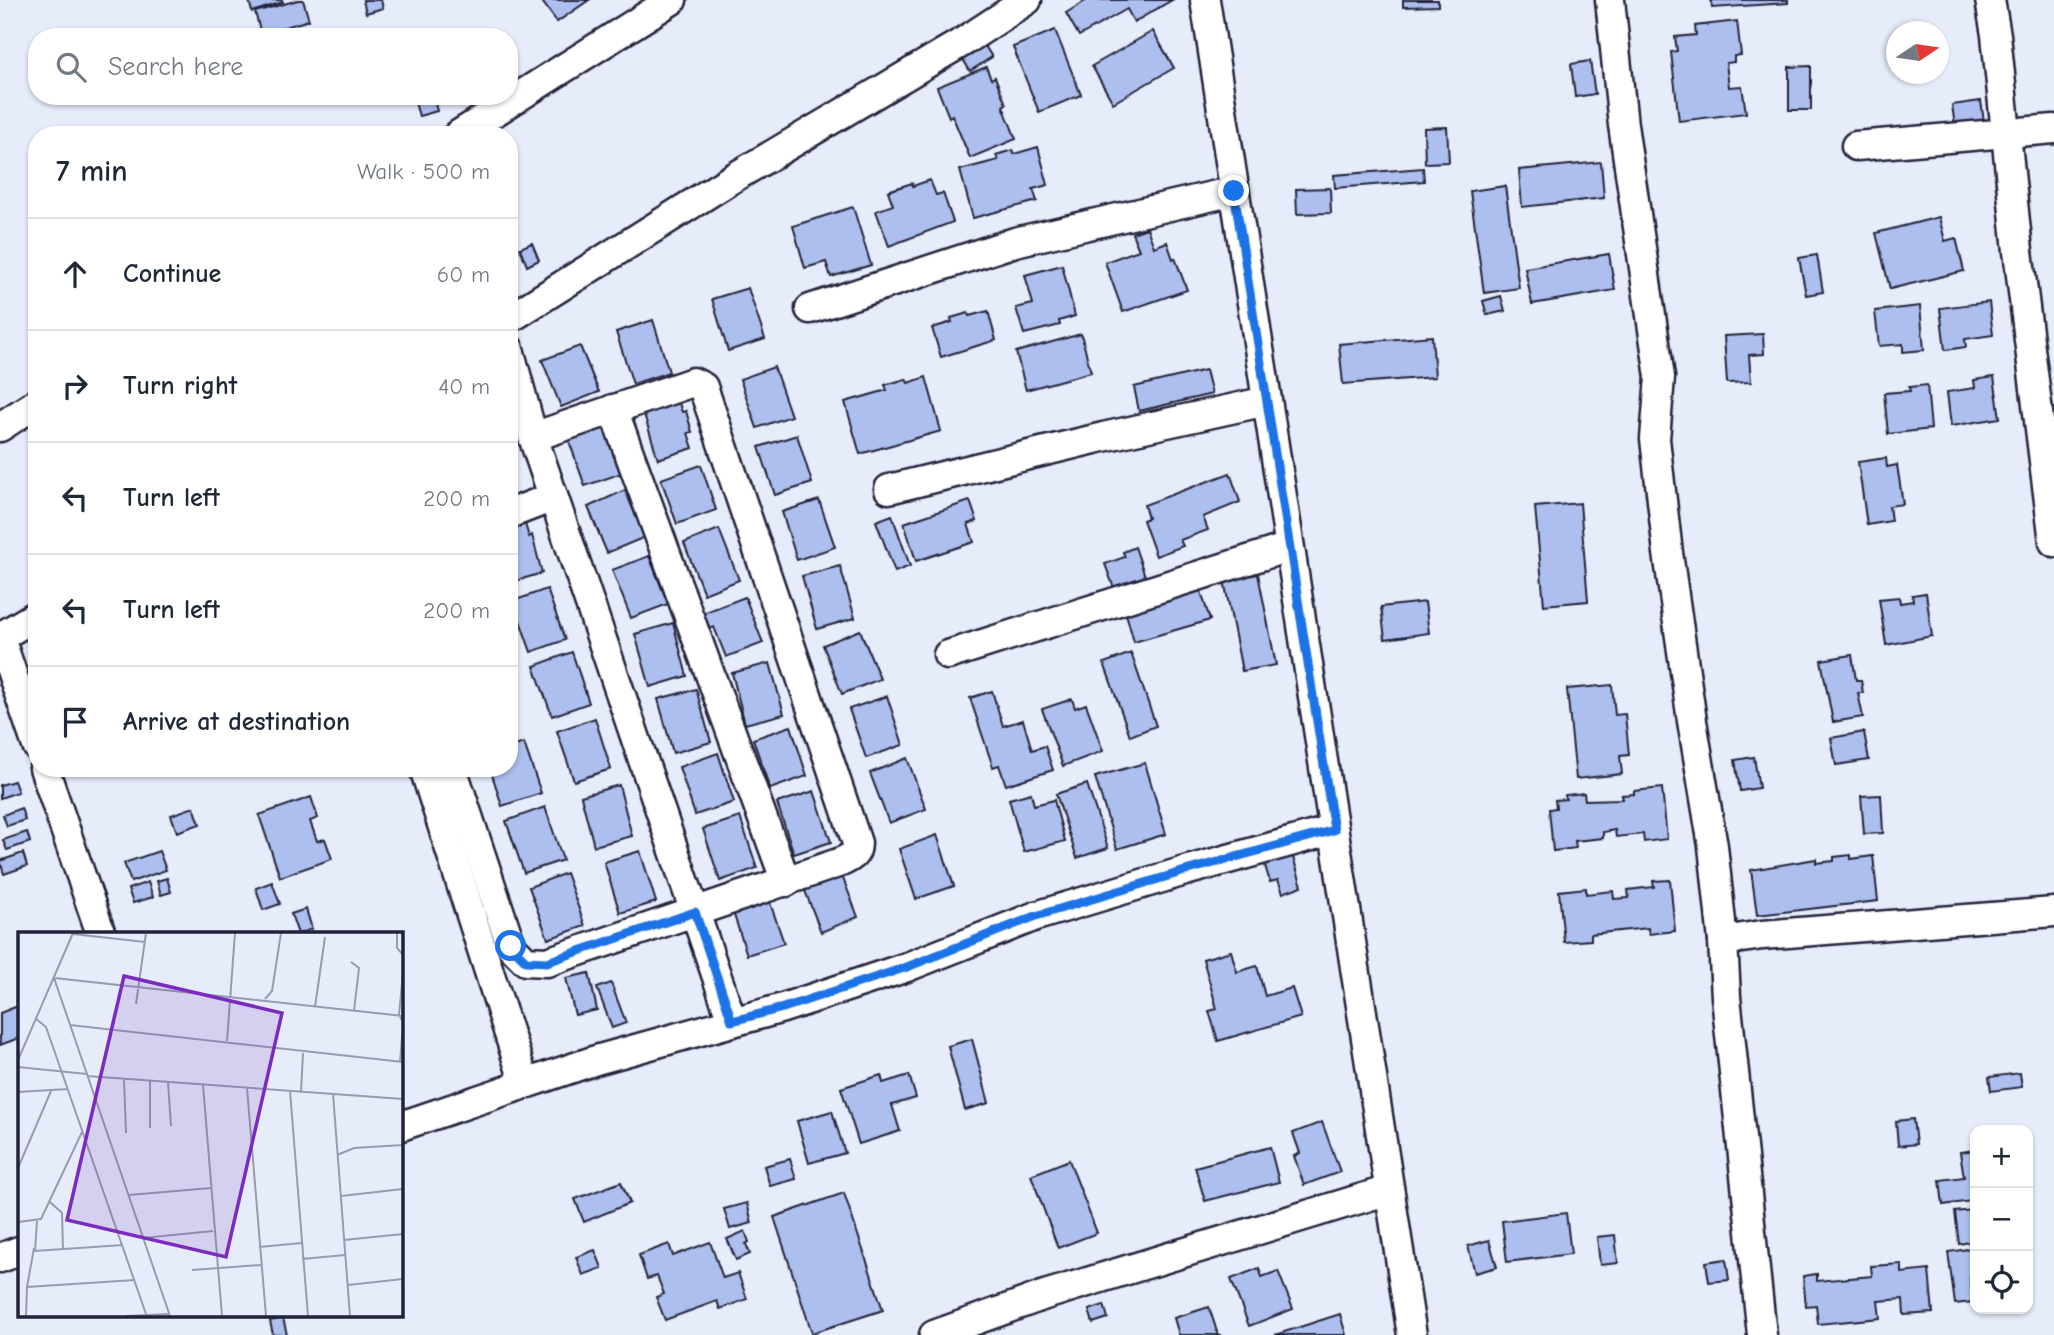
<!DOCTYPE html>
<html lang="en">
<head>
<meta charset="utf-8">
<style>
	:root { --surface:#fff; --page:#f6f6f7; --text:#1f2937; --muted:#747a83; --line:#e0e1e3 }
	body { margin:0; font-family:"Comic Neue",sans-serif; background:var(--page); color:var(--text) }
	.controls { position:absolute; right:21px; bottom:21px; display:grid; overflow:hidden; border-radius:14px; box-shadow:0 2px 5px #0004 }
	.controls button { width:63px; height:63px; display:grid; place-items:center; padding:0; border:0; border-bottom:2px solid var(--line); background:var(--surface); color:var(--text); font:35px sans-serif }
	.compass { position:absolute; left:1886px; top:21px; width:63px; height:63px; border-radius:50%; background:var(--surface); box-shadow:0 2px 5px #0004; rotate:77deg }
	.stop { position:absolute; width:21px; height:21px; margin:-16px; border:5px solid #1a73e8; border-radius:50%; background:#fff }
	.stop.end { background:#1a73e8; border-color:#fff; box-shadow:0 2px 7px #0008 }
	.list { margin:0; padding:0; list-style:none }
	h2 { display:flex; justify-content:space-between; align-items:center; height:91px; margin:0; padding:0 28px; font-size:30px }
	h2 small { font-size:23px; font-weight:400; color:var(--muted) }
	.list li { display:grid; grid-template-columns:46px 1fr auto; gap:21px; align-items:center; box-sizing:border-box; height:112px; padding:0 28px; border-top:2px solid var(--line) }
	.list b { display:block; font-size:26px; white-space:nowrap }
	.list em { font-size:23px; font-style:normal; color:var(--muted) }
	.icon { flex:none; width:38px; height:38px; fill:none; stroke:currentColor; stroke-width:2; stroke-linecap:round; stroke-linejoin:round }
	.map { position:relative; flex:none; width:2054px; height:1335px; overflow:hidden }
	.search { position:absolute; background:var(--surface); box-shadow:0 2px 5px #0004; left:28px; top:28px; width:490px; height:77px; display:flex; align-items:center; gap:18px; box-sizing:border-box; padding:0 24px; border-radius:28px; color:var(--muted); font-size:26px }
	.panel { position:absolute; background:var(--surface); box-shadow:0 2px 5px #0004; left:28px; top:126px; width:490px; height:651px; border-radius:28px }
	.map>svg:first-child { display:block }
	.building { fill:#adbfee; stroke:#22223b; stroke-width:2 }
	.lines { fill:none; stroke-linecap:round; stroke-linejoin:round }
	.minor-casing { stroke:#22223b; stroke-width:33 }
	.minor { stroke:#fff; stroke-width:28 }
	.route { stroke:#1a73e8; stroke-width:9 }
	.inset-road { fill:none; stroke:#989bae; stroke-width:2 }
	.view { fill:#7b2cbf; fill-opacity:0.15; stroke:#7b2cbf; stroke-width:3.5 }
	.inset-edge { fill:none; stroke:#22223b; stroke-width:3.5 }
</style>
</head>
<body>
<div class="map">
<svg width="2054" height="1335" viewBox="0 0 2054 1335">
	<rect width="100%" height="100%" fill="#e6ecfa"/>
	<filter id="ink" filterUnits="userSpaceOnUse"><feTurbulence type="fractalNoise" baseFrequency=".0143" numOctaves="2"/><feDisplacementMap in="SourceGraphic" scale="14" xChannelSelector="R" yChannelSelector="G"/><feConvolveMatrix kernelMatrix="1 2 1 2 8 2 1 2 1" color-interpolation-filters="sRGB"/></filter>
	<g filter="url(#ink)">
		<g class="building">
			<polygon points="249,0 282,0 283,2 252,12"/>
			<polygon points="298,0 303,0 309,20 261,34 255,12"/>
			<polygon points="363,0 381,0 383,8 366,13"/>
			<polygon points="541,0 589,0 557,22"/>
			<polygon points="1087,0 1172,0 1134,22 1127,9 1079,36 1066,13"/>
			<polygon points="1403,0 1438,0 1438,6 1403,7"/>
			<polygon points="1711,0 1788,0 1788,3 1712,8"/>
			<polygon points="1737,21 1741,55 1734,56 1734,62 1726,63 1729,87 1742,86 1746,113 1679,121 1671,52 1677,51 1675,37 1696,35 1695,26"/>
			<polygon points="1055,30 1081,95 1039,112 1013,47"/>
			<polygon points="1153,31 1174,68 1113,103 1092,66"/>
			<polygon points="985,46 992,57 970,71 963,59"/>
			<polygon points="1590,61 1595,94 1575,97 1571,64"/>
			<polygon points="1811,66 1811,110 1789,110 1789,67"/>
			<polygon points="986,67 991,79 995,77 1006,104 1003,106 1016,139 970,158 952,115 949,117 937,87"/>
			<polygon points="413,96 433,96 437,111 419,116"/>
			<polygon points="1981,101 1985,128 1956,133 1952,105"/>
			<polygon points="1447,127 1449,162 1425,163 1424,128"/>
			<polygon points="1038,147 1048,185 1033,189 1037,201 973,218 960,170 998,160 996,155 1013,150 1014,154"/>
			<polygon points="1601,162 1604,198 1522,207 1519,170"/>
			<polygon points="1423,168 1424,181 1335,188 1334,175"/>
			<polygon points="930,180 936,195 943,193 953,222 889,246 876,211 893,205 888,191 912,183 913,186"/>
			<polygon points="1505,186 1519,288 1484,293 1470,191"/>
			<polygon points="1330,188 1331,213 1297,214 1296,189"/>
			<polygon points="853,207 871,265 831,277 826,262 805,268 793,226"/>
			<polygon points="1939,217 1945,241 1956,238 1964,271 1890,289 1876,233"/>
			<polygon points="1147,228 1154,247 1167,242 1173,259 1175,258 1187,290 1123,312 1105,262 1139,250 1132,233"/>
			<polygon points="532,243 539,260 527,266 520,248"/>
			<polygon points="1609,254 1615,290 1532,304 1525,268"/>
			<polygon points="1817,255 1823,292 1806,295 1799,258"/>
			<polygon points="1062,265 1075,316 1059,321 1060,325 1024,334 1016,308 1033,304 1025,275"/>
			<polygon points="748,288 765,339 728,351 712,299"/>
			<polygon points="1501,296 1505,311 1487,315 1483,301"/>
			<polygon points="1989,302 1993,335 1965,339 1966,347 1945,350 1940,308"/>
			<polygon points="1920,306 1924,350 1903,352 1903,344 1879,346 1875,311"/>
			<polygon points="988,311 996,340 941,357 932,328 952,322 951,318 968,313 969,316"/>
			<polygon points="653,320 669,372 633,384 616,332"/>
			<polygon points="1081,334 1091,372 1026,390 1016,352"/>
			<polygon points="1763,334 1764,354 1749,355 1751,382 1727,383 1724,336"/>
			<polygon points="1432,336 1435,377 1343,384 1339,344"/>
			<polygon points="580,346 599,392 561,407 542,360"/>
			<polygon points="774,367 791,416 757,428 740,379"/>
			<polygon points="1206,370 1212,394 1139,411 1134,387"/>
			<polygon points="926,377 941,431 860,454 845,402 887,390 885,385 906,379 908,383"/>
			<polygon points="1994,377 2000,418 1951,426 1947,392 1975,388 1974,380"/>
			<polygon points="1927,385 1931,429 1888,434 1884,393 1910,391 1909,387"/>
			<polygon points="678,400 682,412 686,411 692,432 688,433 693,448 658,459 643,411"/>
			<polygon points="605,425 622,473 585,486 568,438"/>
			<polygon points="797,435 812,483 775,495 759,447"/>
			<polygon points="1886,458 1887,467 1897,465 1903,504 1889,506 1891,521 1867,525 1858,462"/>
			<polygon points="701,465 716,510 677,524 661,479"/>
			<polygon points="1230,473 1240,502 1203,517 1208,530 1180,540 1183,546 1156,556 1143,520 1148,518 1144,505"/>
			<polygon points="625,490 645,537 607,553 588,507"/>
			<polygon points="819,500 835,547 797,560 782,512"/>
			<polygon points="970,501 977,521 968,524 974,542 916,561 904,523"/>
			<polygon points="1580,503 1588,601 1544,605 1535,507"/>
			<polygon points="892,515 910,566 895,572 876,521"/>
			<polygon points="525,524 529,537 532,535 542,573 509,583 509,529"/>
			<polygon points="719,529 739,580 704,594 684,543"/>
			<polygon points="1135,547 1145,576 1114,588 1105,564 1125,557 1123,552"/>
			<polygon points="649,556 668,604 631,618 612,570"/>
			<polygon points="840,566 855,618 817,629 802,576"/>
			<polygon points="1258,574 1276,665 1242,671 1224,580"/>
			<polygon points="1200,588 1210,620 1134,642 1125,610"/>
			<polygon points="547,589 565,640 531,652 513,601"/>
			<polygon points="1926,593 1932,636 1886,645 1879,599 1899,597 1900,603 1913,601 1912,595"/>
			<polygon points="745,597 763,643 726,657 714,627 709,629 703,613"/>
			<polygon points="1425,602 1429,633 1385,639 1381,607"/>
			<polygon points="673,623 687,676 650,687 635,634"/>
			<polygon points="860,630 880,679 842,694 823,645"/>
			<polygon points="572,652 589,703 552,716 534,666"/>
			<polygon points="1131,653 1156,726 1130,736 1104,663"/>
			<polygon points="1852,655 1856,680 1861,680 1863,693 1858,693 1863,717 1833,722 1821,660"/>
			<polygon points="770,663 784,714 745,724 732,673"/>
			<polygon points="1612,685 1615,715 1625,714 1629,755 1620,756 1622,774 1576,779 1567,689"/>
			<polygon points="696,689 711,742 673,753 658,699"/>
			<polygon points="992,691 1003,726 1023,720 1032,750 1045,746 1053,770 1006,785 999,765 993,767 970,698"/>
			<polygon points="887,696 903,745 866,758 849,709"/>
			<polygon points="1072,699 1075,708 1086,704 1103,751 1063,766 1042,709"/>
			<polygon points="595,718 611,769 574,781 557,731"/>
			<polygon points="791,726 807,776 770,789 753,739"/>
			<polygon points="1864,732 1869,760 1836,765 1831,738"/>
			<polygon points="524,743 541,793 502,806 490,768 509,768 509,748"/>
			<polygon points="718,753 734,802 695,815 679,767"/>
			<polygon points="1754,757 1759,788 1740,791 1735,760"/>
			<polygon points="907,758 926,809 889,823 870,773"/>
			<polygon points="1145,763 1166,834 1117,849 1095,777"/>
			<polygon points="14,781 18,792 0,798 0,785"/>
			<polygon points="1087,784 1108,848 1077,858 1056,794"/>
			<polygon points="619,785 632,836 594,846 581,796"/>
			<polygon points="1662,788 1667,839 1644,842 1643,834 1616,837 1615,830 1603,832 1603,838 1575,841 1576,848 1553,851 1549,809 1556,808 1555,800 1566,799 1565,795 1584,793 1585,800 1623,799 1622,795 1634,794 1634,791"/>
			<polygon points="814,791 831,842 794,854 777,803"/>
			<polygon points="1031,793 1034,805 1054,800 1065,841 1024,852 1009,799"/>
			<polygon points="1881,795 1883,833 1864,834 1861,796"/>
			<polygon points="311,797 318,818 310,821 317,841 325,839 332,859 280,877 259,815"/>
			<polygon points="194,807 200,824 177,832 171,815"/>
			<polygon points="545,807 563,860 524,873 506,821"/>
			<polygon points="21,808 25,820 7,826 3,815"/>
			<polygon points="740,817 757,868 720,881 703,829"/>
			<polygon points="27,832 30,842 7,850 3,840"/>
			<polygon points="937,835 954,886 916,899 899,849"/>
			<polygon points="159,851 166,870 131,882 124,863"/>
			<polygon points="640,851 656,902 620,913 604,862"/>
			<polygon points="1291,851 1302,886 1283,893 1278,880 1270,882 1263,859"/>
			<polygon points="23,853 27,866 4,874 0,861"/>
			<polygon points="1851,855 1851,859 1873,856 1878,901 1757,915 1751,870 1816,859 1816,863 1834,861 1834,857"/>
			<polygon points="839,868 858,917 821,932 802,883"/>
			<polygon points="566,873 585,926 548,939 529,887"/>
			<polygon points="167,878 171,892 161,895 157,881"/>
			<polygon points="1670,880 1675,931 1649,934 1648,928 1591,934 1591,940 1564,942 1559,891 1586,888 1586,894 1613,891 1614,899 1629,898 1628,890 1654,887 1653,881"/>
			<polygon points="148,882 153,897 133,903 128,889"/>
			<polygon points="272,882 280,904 263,910 256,888"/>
			<polygon points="767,894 784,943 747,955 731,906"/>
			<polygon points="306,909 312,929 298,934 291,914"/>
			<polygon points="1231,951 1237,972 1257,966 1265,996 1292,988 1301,1017 1218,1041 1209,1011 1217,1009 1203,959"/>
			<polygon points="589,973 597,1010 575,1015 566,978"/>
			<polygon points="611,983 626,1023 612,1028 597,988"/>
			<polygon points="18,1006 19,1038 0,1045 0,1013"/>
			<polygon points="972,1039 989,1103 965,1110 948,1046"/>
			<polygon points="2020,1073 2022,1087 1991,1091 1989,1077"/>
			<polygon points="881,1075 883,1083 909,1075 916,1098 892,1105 900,1131 859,1144 841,1088"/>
			<polygon points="832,1111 845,1153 809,1163 797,1121"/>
			<polygon points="1913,1119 1916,1144 1898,1146 1896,1121"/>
			<polygon points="1322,1122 1340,1172 1304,1185 1294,1156 1300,1153 1293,1133"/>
			<polygon points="1270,1147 1279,1182 1205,1201 1195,1167"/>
			<polygon points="1975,1150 1975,1241 1959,1244 1955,1212 1973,1210 1971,1201 1943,1205 1940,1180 1964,1177 1960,1152"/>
			<polygon points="790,1159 796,1179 770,1186 764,1166"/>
			<polygon points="1069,1160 1097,1233 1058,1248 1031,1175"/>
			<polygon points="621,1182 630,1203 584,1222 575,1199"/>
			<polygon points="844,1193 883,1310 812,1333 774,1217"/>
			<polygon points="747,1203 752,1223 730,1229 724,1209"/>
			<polygon points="1566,1213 1571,1254 1507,1262 1502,1221"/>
			<polygon points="745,1231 749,1242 746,1244 750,1254 736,1260 727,1239"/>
			<polygon points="1615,1235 1618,1263 1600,1265 1597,1237"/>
			<polygon points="1489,1240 1497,1267 1475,1273 1468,1246"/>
			<polygon points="710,1242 723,1278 738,1273 747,1299 720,1309 717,1301 665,1320 656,1297 664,1294 657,1276 647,1279 639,1255 669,1244 673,1256"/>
			<polygon points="1975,1248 1975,1277 1970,1277 1973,1302 1955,1304 1948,1252"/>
			<polygon points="595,1250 602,1268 583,1275 576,1257"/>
			<polygon points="1726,1259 1729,1280 1709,1282 1706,1262"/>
			<polygon points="1902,1264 1902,1273 1929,1270 1933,1313 1904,1315 1903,1299 1878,1301 1880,1318 1818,1324 1816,1305 1806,1306 1803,1276 1817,1274 1817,1281 1872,1276 1871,1266"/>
			<polygon points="1259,1268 1262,1277 1278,1271 1293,1309 1249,1326 1231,1279"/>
			<polygon points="1104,1305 1108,1318 1093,1323 1089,1310"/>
			<polygon points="1209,1307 1218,1335 1221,1335 1179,1335 1174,1318"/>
			<polygon points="1340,1314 1346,1335 1275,1335"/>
			<polygon points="283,1318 287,1335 273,1335 270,1321"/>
		</g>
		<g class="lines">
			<defs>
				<g id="minor">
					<polyline points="1205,0 1412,1335"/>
					<polyline points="1610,0 1623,125 1660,377 1655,439 1668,553 1692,721 1713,846 1723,941 1726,997 1762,1335"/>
					<polyline points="1990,0 1996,35 2018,251 2054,542"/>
					<polyline points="458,135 672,0"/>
					<polyline points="1856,146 2054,129"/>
					<polyline points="810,309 1015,242 1234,191"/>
					<polyline points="509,319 733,178 966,40 1027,0"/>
					<polyline points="509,349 533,437 732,1021"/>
					<polyline points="613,409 786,882"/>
					<polyline points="0,427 37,403"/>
					<polyline points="889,489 1103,437 1267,401"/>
					<polyline points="509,514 553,497"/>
					<polyline points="0,637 37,615"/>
					<polyline points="0,638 37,746"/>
					<polyline points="948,655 1289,547"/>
					<polyline points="44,768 101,934"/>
					<polyline points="424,768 525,1084"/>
					<path d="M452,768L511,946L526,961L547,962L841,862C851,857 857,855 857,843L703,387L693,382L533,437"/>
					<polyline points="1723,941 1762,935 2054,912"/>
					<polyline points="401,1126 596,1060 783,1008 907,967 1036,916 1185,871 1333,830"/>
					<polyline points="0,1258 19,1251"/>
					<polyline points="934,1335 1045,1295 1389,1190"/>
				</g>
			</defs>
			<use href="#minor" class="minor-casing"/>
			<use href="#minor" class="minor"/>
		</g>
	</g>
	<g class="lines" filter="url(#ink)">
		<polyline class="route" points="511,946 526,961 547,962 695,912 732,1021 783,1008 907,967 1036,916 1185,871 1334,830 1234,191"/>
	</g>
	<g transform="translate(18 932)">
		<rect width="385" height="385" fill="#e6ecfa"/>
		<path class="inset-road" d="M379,1V16L385,23M55,2L127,10M333,30L341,36L336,79M385,40L381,83L385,90M247,67L254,59L263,1M118,72L128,1M297,75L307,5M17,86L28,95L128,382M52,93L385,130M209,109L217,1M0,128L55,1M382,130L385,92M0,135L69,142M69,144L385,167M106,147L108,201M132,149V196M150,150L153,194M185,153L204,384M229,156L248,384M272,159L290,384M0,160L50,157M283,160L285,121M315,162L332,384M319,223L336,216L385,213M0,236L33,159M111,263L193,256M323,264L385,257M32,270L44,281L45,317M19,289L17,319L105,313M0,290L23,287L64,200M125,306L195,299M326,308L385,302M241,315L284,311M284,327L327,323M174,338L243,333M330,353L385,347M9,355L16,316M8,384L9,355L117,348M108,384L151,382M152,384L36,46L385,84"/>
		<path class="view" d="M106,44L264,81L208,325L49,288Z"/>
		<rect width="385" height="385" class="inset-edge"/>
	</g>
</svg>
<div class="controls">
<button>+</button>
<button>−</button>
<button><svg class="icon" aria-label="locate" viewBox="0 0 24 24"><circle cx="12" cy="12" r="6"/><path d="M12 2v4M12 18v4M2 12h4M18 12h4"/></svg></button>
</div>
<svg class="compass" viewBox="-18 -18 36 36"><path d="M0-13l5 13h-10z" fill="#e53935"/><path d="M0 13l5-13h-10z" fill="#747a83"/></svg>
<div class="stop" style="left:511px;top:946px"></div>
<div class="stop end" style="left:1234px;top:191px"></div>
<div class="search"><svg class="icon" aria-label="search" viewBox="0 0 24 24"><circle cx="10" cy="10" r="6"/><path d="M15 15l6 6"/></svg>Search here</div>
<section class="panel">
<h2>7 min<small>Walk · 500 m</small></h2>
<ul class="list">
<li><svg class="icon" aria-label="ahead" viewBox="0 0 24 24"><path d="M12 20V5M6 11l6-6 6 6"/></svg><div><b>Continue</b></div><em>60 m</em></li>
<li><svg class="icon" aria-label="right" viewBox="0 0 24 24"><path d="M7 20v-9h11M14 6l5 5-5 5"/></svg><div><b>Turn right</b></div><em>40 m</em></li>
<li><svg class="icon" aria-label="left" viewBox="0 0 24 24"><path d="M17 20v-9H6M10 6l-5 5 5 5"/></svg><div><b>Turn left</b></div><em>200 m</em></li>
<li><svg class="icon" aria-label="left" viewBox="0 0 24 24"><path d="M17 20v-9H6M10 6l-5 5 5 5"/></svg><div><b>Turn left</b></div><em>200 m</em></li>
<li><svg class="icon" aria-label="arrive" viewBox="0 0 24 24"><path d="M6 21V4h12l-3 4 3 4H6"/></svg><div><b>Arrive at destination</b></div></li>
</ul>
</section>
</div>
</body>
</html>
